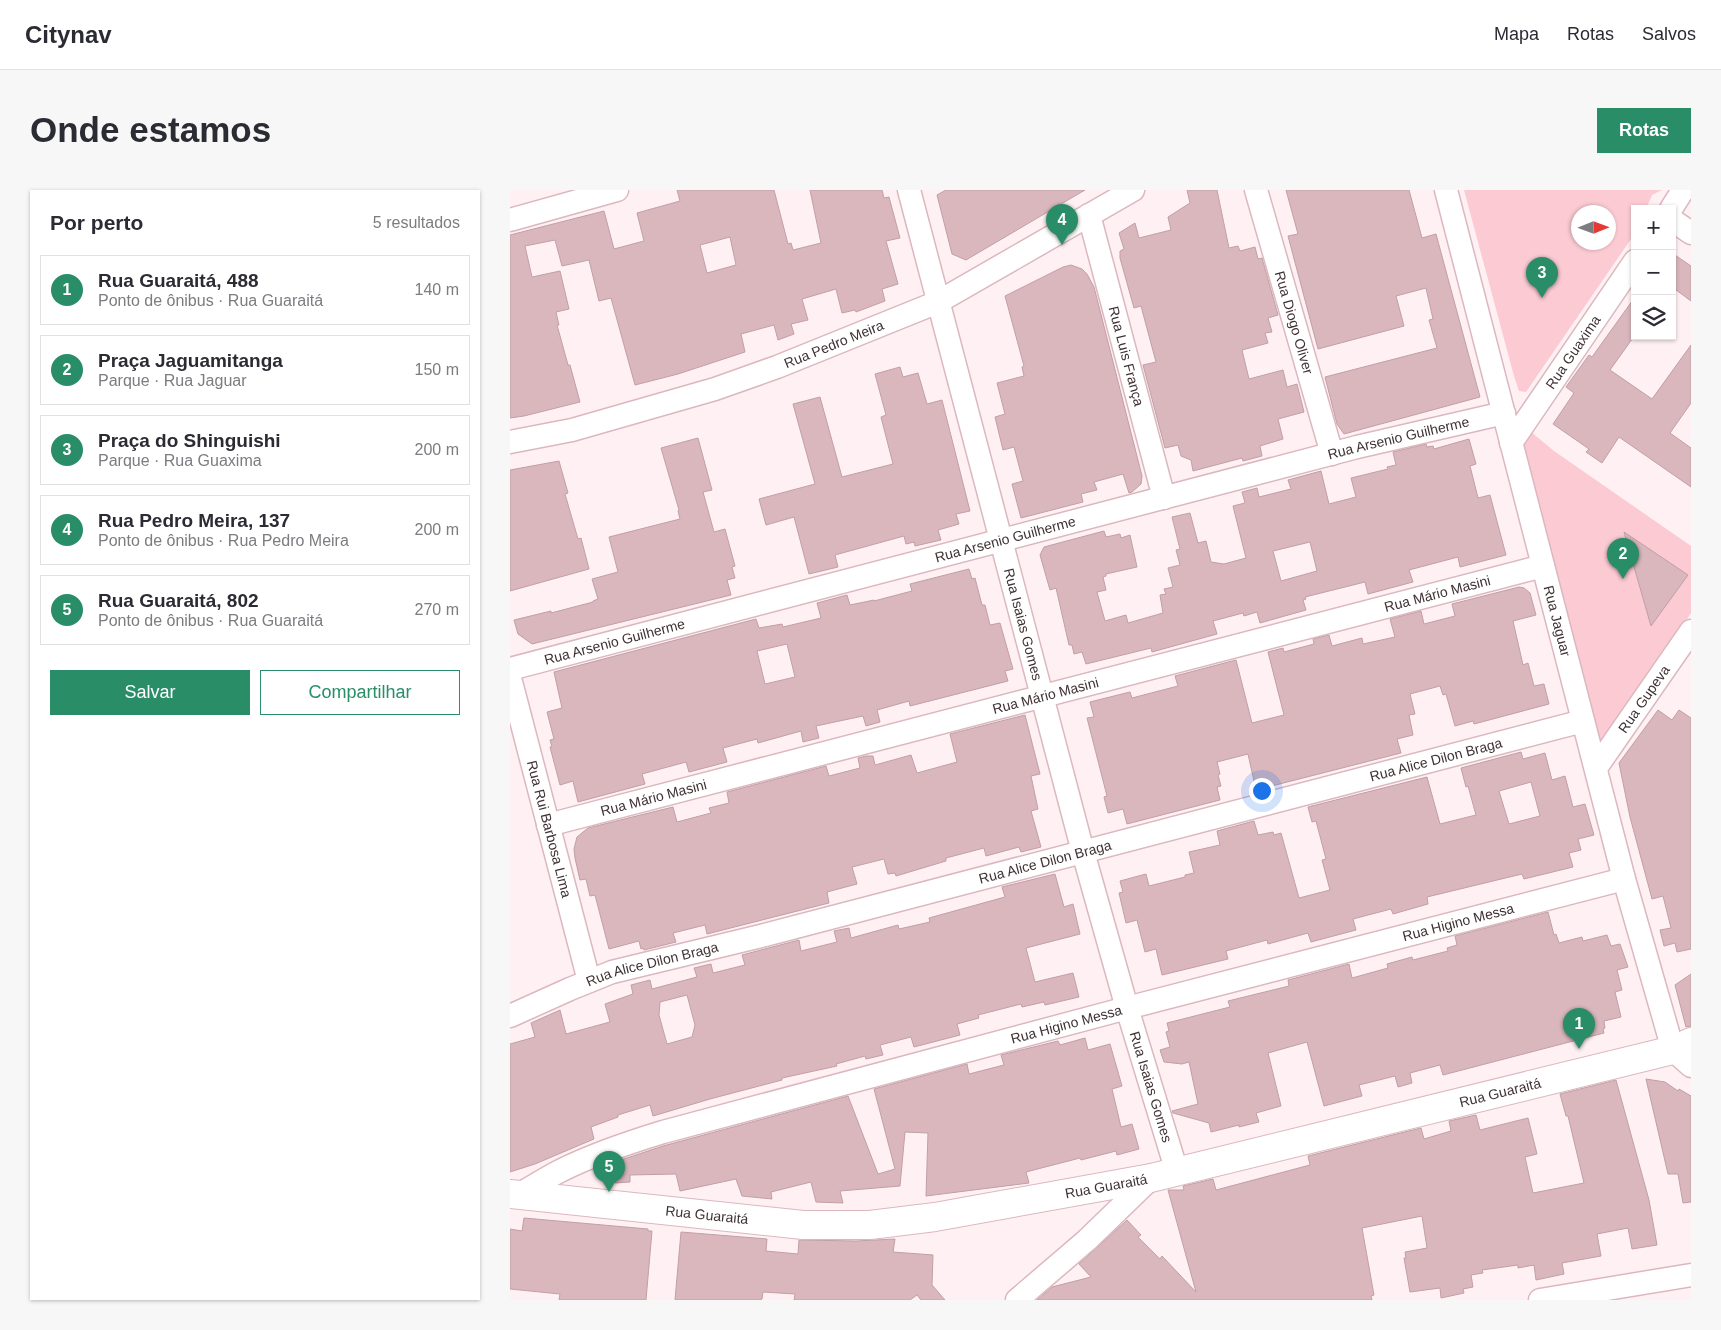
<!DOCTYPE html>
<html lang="pt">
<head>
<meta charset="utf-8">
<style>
	:root { --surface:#fff; --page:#f7f7f7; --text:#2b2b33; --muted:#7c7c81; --line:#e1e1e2; --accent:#298d68 }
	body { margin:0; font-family:Helvetica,sans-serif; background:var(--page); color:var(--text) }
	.controls { position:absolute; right:15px; top:15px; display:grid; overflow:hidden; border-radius:0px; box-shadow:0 1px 4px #0004 }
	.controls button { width:45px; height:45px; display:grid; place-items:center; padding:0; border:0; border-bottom:1px solid var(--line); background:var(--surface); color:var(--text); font:25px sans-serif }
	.compass { position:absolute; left:1061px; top:15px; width:45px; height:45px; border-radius:50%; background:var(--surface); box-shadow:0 1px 4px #0004; rotate:89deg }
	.you { position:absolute; left:751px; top:600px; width:18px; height:18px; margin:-12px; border:4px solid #fff; border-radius:50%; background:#1a73e8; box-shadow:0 0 0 8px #1a73e833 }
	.badge { display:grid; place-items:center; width:32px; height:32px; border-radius:50%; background:var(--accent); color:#fff; font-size:16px; font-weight:700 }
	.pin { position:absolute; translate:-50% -41px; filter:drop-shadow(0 1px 2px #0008) }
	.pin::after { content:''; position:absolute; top:26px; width:18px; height:15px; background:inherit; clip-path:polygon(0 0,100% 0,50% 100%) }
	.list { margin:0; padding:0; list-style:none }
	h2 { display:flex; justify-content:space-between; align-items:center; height:65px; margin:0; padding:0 20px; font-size:21px }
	h2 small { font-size:16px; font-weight:400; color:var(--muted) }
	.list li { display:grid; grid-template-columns:32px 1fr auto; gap:15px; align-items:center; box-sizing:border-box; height:70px; margin:0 10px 10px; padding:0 10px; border:1px solid var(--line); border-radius:0px }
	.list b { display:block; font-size:19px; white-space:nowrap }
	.list p { margin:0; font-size:16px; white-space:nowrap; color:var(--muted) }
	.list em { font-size:16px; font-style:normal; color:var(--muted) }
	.actions { display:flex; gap:10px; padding:15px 20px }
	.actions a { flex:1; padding:11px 0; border:1px solid var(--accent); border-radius:0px; text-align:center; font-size:18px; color:var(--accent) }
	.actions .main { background:var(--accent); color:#fff }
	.icon { flex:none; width:28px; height:28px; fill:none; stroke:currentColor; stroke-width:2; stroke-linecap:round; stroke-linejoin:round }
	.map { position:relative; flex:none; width:1181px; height:1110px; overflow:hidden; border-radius:0px }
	header { display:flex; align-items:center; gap:30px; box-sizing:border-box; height:70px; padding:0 25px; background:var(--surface); border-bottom:1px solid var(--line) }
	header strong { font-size:24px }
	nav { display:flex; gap:28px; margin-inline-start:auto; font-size:18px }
	.intro { display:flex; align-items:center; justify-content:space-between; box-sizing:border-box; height:120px; padding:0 30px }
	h1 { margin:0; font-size:35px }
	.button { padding:12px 22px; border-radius:0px; background:var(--accent); color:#fff; font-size:18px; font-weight:700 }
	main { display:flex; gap:30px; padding:0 30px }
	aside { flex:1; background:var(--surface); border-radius:0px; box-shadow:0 1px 4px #0004 }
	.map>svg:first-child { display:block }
	.green { fill:#fbcad3; fill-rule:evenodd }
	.building { fill:#d9b7bd; stroke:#c19fa6; fill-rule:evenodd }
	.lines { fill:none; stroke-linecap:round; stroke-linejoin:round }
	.minor-casing { stroke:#dbb8bf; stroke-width:25 }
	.tertiary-casing { stroke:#dbb8bf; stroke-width:30 }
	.minor { stroke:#fff; stroke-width:22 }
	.tertiary { stroke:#fff; stroke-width:28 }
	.labels { text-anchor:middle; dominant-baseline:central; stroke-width:5; stroke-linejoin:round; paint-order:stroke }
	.street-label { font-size:14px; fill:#3f3234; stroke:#fff }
</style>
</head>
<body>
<header>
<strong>Citynav</strong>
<nav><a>Mapa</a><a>Rotas</a><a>Salvos</a></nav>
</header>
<div class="intro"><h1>Onde estamos</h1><a class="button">Rotas</a></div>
<main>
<aside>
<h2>Por perto<small>5 resultados</small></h2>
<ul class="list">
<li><span class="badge">1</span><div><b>Rua Guaraitá, 488</b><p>Ponto de ônibus · Rua Guaraitá</p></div><em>140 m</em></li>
<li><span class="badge">2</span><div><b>Praça Jaguamitanga</b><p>Parque · Rua Jaguar</p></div><em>150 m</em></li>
<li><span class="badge">3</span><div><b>Praça do Shinguishi</b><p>Parque · Rua Guaxima</p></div><em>200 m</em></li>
<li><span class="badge">4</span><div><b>Rua Pedro Meira, 137</b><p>Ponto de ônibus · Rua Pedro Meira</p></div><em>200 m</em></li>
<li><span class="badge">5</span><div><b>Rua Guaraitá, 802</b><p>Ponto de ônibus · Rua Guaraitá</p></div><em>270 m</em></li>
</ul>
<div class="actions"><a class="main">Salvar</a><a>Compartilhar</a></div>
</aside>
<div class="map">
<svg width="1181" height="1110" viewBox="0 0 1181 1110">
	<rect width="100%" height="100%" fill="#fff0f3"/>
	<g class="green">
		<path d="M954,0H1152L1142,5L1136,19H1125V42L1123,46L1016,202L1009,201L1004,186ZM1098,22V52H1068V22Z"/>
		<polygon points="1020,241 1044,261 1181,356 1181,423 1090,560 1011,262"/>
	</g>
	<g class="building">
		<path d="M167,0H264L278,54L281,53L283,60L311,53L300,0H372L374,8L379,7L390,48L376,51L388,94L372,99L375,111L346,122L345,120L332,123L326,99L292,109L298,130L281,134L284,144L268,150L264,135L231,144L235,162L168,184L125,195L101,108L89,111L79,70L52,76L45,50L15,56L22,87L50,81L59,119L46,122L49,135H47L58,175H60L70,212L14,226L0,228V45L94,21L104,59L134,51L127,23L170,11ZM220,47L226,75L197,83L190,55Z"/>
		<polygon points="436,0 575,0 456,70 442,64 427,5"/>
		<polygon points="677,0 707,0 719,58 728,56 730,61 745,57 748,69 752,68 768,125 758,128 762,142 755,143 758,153 732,160 739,189 773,180 777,197 787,194 794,222 768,229 773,249 750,256 752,266 733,271 732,268 683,281 681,270 671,266 668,255 655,258 633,175 646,172 631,116 624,118 610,68 610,61 614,59 609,43 625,33 629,48 661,40 658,27 680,13"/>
		<polygon points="776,0 899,0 912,48 926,44 970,207 834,244 827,234 815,187 927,158 919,130 923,129 916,98 886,106 894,136 808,159 778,46 788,44"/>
		<polygon points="1162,63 1181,76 1181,111 1162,97"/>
		<polygon points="561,75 572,79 577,84 584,97 632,286 631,294 622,302 619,303 613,284 584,292 587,300 571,304 573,312 511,328 502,294 513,291 504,257 493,260 485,227 495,224 487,193 514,186 512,177 514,176 495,106 553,77"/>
		<polygon points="1125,107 1125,145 1100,180 1142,209 1181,155 1181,213 1160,243 1181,258 1181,297 1109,247 1092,273 1076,262 1079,259 1043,234 1064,203 1056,197 1079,165 1082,167"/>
		<polygon points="390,177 393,187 408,183 417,214 432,210 460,321 446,324 449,334 428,340 431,350 405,356 404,352 396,354 394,346 325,365 328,377 299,384 284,327 256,335 249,309 305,294 283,214 310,207 332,287 383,274 371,227 376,225 365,184"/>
		<polygon points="188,248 202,300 193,302 204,342 215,339 225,376 222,377 225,388 217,390 221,405 22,454 8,444 4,430 41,421 41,423 83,412 83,411 88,409 82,389 108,382 99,347 170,329 168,321 169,320 151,258"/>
		<path d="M959,249L966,274L960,276L968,308L980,305L996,365L950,377L948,367L899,380L903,392L858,404L855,392L795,407L796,409L793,410L796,420L750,433L747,422L734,426L733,423L703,431L707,444L642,462L641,458L576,474L572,462L564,464L562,455H559L546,398L540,400L530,365L534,357L594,341L596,347L610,344L611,348L620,345L627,377L596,384V386L593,387L596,400L587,402L595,431L616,425L618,433L653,423L650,405L656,404L654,399L663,397L658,378L670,375L666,360L670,359L662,327L680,323L688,353L696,351L701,372L714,374L736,368L723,316L735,313L732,302L747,298L749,307L781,299L778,290L811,281L819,314L846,307L841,288L878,279L877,277L886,275L883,262L916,254L917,257L923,256L924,259ZM800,352L807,381L771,391L763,361Z"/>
		<polygon points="49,271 58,303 55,304 68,349 71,348 79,379 0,401 0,280"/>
		<polygon points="1114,342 1178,385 1141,436"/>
		<path d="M459,379L462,389L465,388L472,415H475L480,435L490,433L503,479L495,481L498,491L400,516L399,511L367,520L370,532L356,536L353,526L306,536L309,548L293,552L291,541L248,553L247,549L213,558L217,572L179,582L176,572L132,584L135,594L68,612L63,591L50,595L40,557H42L40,550L44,549L37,522L52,518L44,482L246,429L249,438L272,434L273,437L311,428L307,413L337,405L340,415L364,410V411L402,401L400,394ZM277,454L285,487L255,494L247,461Z"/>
		<polygon points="1009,397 1014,398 1020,403 1026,425 1003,431 1013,475 1018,473 1024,496 1034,494 1039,514 964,534 963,531 945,536 936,504 933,505 930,496 900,504 905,524 899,525 903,545 887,549 891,563 746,600 738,564 707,572 710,584 708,585 711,596 707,597 710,610 617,634 613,619 598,623 594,607 597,606 577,528 584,527 580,512 620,502 622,508 668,496 665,486 726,470 742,533 774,525 758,462 773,458 774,462 804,454 803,449 819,445 822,456 852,448 853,454 885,447 880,429 911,421 914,434 945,426 942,414"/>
		<polygon points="1148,520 1162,530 1169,520 1181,528 1181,759 1167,762 1165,753 1154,756 1150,740 1161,738 1153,706 1142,709 1120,627 1109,573"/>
		<polygon points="515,525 530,584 521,586 528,619 521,621 531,657 511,662 509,657 476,666 474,658 436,668 436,671 386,686 385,683 378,684 374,669 342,677 347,694 317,702 319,713 197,744 195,735 163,743 166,752 134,760 133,758 131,759 129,751 99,759 85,705 80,706 76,689 70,690 65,668 64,659 67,647 78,638 163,617 167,632 201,623 199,618 219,613 217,602 316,576 319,586 350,578 348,568 356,566 363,566 365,575 401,565 407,583 447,572 440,544"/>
		<path d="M1011,562L1013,569L1035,563L1042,590L1055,586L1063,617L1075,614L1084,645L1068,649L1071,660L1059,663L1063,677L1014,689L1012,684L917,707L918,714L883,724L881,719L843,729L846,740L801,752L798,743L758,754L757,750L716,761L718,769L652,785L646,759L635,762L627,730L616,733L609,703L613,702L610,691L636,684L639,696L675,687V685L684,683L679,662L710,655L707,641L744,631L748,645L763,642L764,645L771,643L789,708L820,700L812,670L816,669L806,631L802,632L798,617L917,587L930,634L966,625L958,596L956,597L951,578ZM1021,592L1030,626L999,634L989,601Z"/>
		<path d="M545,684L554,717L563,714L570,744L516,758L525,792L563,783L569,807L535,815L534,812L512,817L511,814L468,825L469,828L447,834L450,845L404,857L401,847L370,855L373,865L356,869L355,866L326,874L327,876L272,888V890L200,909L143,926L140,915L108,925V927L81,937L84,949L25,974L0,982V854L25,847L21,833L50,820L56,844L100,832L95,814L123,804L121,795L140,790L142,799L187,787L184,778L201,774L203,783L235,775L232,765L289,750L291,761L327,752L324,741L339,738L341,748L388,735L389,739L420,732L419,728L495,707L492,697ZM177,805L185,835L182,847L157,854L149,825L150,812Z"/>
		<polygon points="1038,722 1044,745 1046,744 1049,753 1072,747 1073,751 1097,745 1101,756 1110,754 1118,777 1107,780 1112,800 1105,802 1111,827 1094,831 1095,838 1093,839 1094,843 933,885 930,875 900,883 902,893 888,897 885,886 849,895 852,906 814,916 797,852 758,863 771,916 746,923 749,932 729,937 729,935 701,942 699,933 663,923 662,921 688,914 679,872 672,874 654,872 650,860 660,857 656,842 659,841 657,833 720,817 718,811 779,796 778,790 839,774 842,788 878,778 877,774 902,767 903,770 938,761 937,758 947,755 945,746"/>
		<polygon points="1181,784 1181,836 1176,837 1165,795"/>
		<polygon points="575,848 578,860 600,854 612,896 602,899 611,937 622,934 629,959 607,965 606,961 571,970 570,968 516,982 519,993 416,1006 418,943 395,942 390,996 330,1001 333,1013 306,1012 301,992 261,1002 262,1009 232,1006 226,989 170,1001 166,984 120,985 120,992 105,993 105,972 153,956 338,906 368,984 385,979 364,899 457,874 459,884 494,875 491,865 548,851 550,855"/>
		<polygon points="1136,889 1155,892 1168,901 1169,899 1181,906 1181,1012 1173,1013 1168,984 1158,984"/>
		<polygon points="1106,890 1139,1010 1147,1055 1122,1059 1118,1038 1087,1044 1091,1066 1052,1073 1054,1084 1026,1090 1024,1075 1008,1078 1008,1075 972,1080 973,1083 961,1085 963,1097 953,1099 954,1103 931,1108 930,1098 900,1102 894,1068 896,1068 895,1062 917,1058 912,1026 852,1038 864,1105 861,1106 862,1110 527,1110 542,1097 581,1087 569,1074 617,1030 631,1045 628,1047 650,1069 652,1066 686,1102 658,1000 674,1000 673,996 703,989 706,1000 800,975 798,966 911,938 914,949 941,941 939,931 966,925 970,940 1018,928 1027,964 1015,967 1023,1003 1074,993 1058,926 1056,926 1050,904"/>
		<polygon points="14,1028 138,1039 138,1041 142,1041 136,1110 49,1110 50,1104 0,1099 0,1039 12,1041"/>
		<polygon points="171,1042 257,1049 256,1061 288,1064 289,1050 346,1051 385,1049 383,1062 423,1065 422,1095 435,1110 411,1110 407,1105 400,1110 284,1110 285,1104 253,1102 252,1109 249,1110 165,1110"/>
	</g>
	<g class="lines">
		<defs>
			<g id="minor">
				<path id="s1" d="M399,0L573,662L617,818L667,982"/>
				<path id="s2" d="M746,0L822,264"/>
				<path id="s3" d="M936,0L1114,689L1163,860L1181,876"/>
				<polyline points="1161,19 1173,0"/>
				<path id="s4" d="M579,25L654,308"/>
				<polyline points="0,30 107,0"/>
				<polyline points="1162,30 1181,43"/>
				<path id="s5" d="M0,252L62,240L205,199L267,177L428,112L623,0"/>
				<path id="s6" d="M1001,253L1125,71"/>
				<path id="s7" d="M0,479L847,257L994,223"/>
				<path id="s8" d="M0,488L79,791"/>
				<path id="s9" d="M1086,578L1181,441"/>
				<path id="s10" d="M38,635L1033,376"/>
				<path id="s11" d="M0,826L60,799L102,782L251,746L1073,531"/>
				<path id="s12" d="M8,1005C22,997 35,989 48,982C81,965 117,953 153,942L617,818L1114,689"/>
				<polyline points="507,1110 577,1050 641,988"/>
				<polyline points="1030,1110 1181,1085"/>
			</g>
			<g id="tertiary">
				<path id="s13" d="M0,1004L293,1035H360L425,1027L641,988L1163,860L1181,852"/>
			</g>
		</defs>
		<use href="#minor" class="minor-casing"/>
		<use href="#tertiary" class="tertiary-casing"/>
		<use href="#minor" class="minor"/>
		<use href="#tertiary" class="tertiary"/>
	</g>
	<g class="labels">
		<g class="street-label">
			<text stroke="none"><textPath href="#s2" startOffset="138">Rua Diogo Oliver</textPath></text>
			<text stroke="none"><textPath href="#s5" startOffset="339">Rua Pedro Meira</textPath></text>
			<text stroke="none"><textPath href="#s6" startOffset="110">Rua Guaxima</textPath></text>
			<text stroke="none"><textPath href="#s4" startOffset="146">Rua Luis França</textPath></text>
			<text stroke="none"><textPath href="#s7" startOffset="918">Rua Arsenio Guilherme</textPath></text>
			<text stroke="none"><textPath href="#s7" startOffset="512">Rua Arsenio Guilherme</textPath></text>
			<text stroke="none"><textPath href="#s10" startOffset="919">Rua Mário Masini</textPath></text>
			<text stroke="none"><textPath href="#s3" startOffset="445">Rua Jaguar</textPath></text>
			<text stroke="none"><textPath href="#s1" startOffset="449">Rua Isaias Gomes</textPath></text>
			<text stroke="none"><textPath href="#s7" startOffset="108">Rua Arsenio Guilherme</textPath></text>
			<text stroke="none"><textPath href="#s10" startOffset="514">Rua Mário Masini</textPath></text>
			<text stroke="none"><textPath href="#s9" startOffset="84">Rua Gupeva</textPath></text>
			<text stroke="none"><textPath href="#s11" startOffset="962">Rua Alice Dilon Braga</textPath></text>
			<text stroke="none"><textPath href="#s10" startOffset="109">Rua Mário Masini</textPath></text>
			<text stroke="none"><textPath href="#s8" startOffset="156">Rua Rui Barbosa Lima</textPath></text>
			<text stroke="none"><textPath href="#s11" startOffset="558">Rua Alice Dilon Braga</textPath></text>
			<text stroke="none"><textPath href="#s12" startOffset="981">Rua Higino Messa</textPath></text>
			<text stroke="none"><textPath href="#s11" startOffset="152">Rua Alice Dilon Braga</textPath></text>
			<text stroke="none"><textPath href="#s12" startOffset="576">Rua Higino Messa</textPath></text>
			<text stroke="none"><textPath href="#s1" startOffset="929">Rua Isaias Gomes</textPath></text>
			<text stroke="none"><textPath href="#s13" startOffset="1006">Rua Guaraitá</textPath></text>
			<text stroke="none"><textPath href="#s13" startOffset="601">Rua Guaraitá</textPath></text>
			<text stroke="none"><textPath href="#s13" startOffset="198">Rua Guaraitá</textPath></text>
		</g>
	</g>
</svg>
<div class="controls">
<button>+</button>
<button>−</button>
<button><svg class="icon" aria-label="layers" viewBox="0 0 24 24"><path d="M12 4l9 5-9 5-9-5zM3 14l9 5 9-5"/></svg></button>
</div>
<svg class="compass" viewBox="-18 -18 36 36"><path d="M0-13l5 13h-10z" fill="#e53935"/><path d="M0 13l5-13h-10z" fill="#7c7c81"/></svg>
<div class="you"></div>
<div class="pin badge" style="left:1069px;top:859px">1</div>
<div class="pin badge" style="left:1113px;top:389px">2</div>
<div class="pin badge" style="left:1032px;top:108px">3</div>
<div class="pin badge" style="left:552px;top:55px">4</div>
<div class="pin badge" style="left:99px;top:1002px">5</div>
</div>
</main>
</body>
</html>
